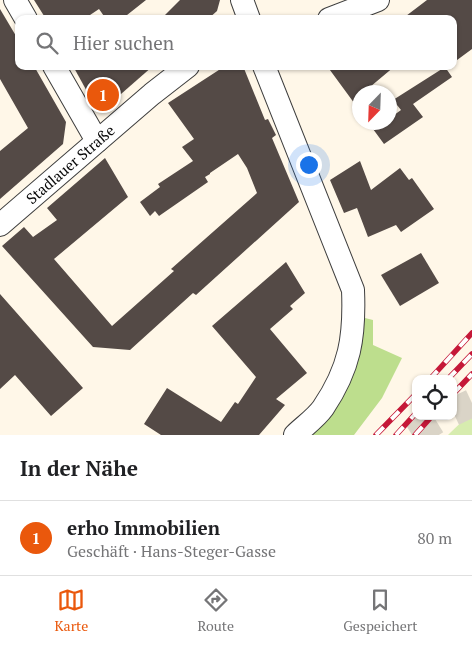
<!DOCTYPE html>
<html lang="de">
<head>
<meta charset="utf-8">
<style>
	:root { --surface:#fff; --page:#f6f6f6; --text:#202124; --muted:#757577; --line:#e0e0e0; --accent:#ea580c }
	body { margin:0; font-family:"PT Serif",serif; background:var(--page); color:var(--text) }
	.controls { position:absolute; right:15px; bottom:15px; display:grid; overflow:hidden; border-radius:10px; box-shadow:0 1px 4px #0004 }
	.controls button { width:45px; height:45px; display:grid; place-items:center; padding:0; border:0; border-bottom:1px solid var(--line); background:var(--surface); color:var(--text); font:25px sans-serif }
	.compass { position:absolute; left:352px; top:85px; width:45px; height:45px; border-radius:50%; background:var(--surface); box-shadow:0 1px 4px #0004; rotate:203deg }
	.you { position:absolute; left:308px; top:164px; width:18px; height:18px; margin:-12px; border:4px solid #fff; border-radius:50%; background:#1a73e8; box-shadow:0 0 0 8px #1a73e833 }
	.badge { display:grid; place-items:center; width:32px; height:32px; border-radius:50%; background:var(--accent); color:#fff; font-size:16px; font-weight:700 }
	.pin { position:absolute; translate:-50% -50%; border:2px solid #fff; box-shadow:0 1px 5px #0006 }
	.list { margin:0; padding:0; list-style:none }
	h2 { display:flex; justify-content:space-between; align-items:center; height:65px; margin:0; padding:0 20px; font-size:21px }
	h2 small { font-size:16px; font-weight:400; color:var(--muted) }
	.list li { display:grid; grid-template-columns:32px 1fr auto; gap:15px; align-items:center; box-sizing:border-box; height:75px; padding:0 20px; border-top:1px solid var(--line) }
	.list b { display:block; font-size:19px; white-space:nowrap }
	.list p { margin:0; font-size:16px; white-space:nowrap; color:var(--muted) }
	.list em { font-size:16px; font-style:normal; color:var(--muted) }
	.icon { flex:none; width:28px; height:28px; fill:none; stroke:currentColor; stroke-width:2; stroke-linecap:round; stroke-linejoin:round }
	.map { position:relative; flex:none; width:472px; height:435px; overflow:hidden }
	.search { position:absolute; background:var(--surface); box-shadow:0 1px 4px #0004; left:15px; right:15px; top:15px; height:55px; display:flex; align-items:center; gap:12px; box-sizing:border-box; padding:0 18px; border-radius:10px; color:var(--muted); font-size:19px }
	.sheet { height:140px; background:var(--surface) }
	nav { display:flex; justify-content:space-around; align-items:center; box-sizing:border-box; height:70px; border-top:1px solid var(--line); background:var(--surface); font-size:14px; color:var(--muted) }
	nav a { display:grid; justify-items:center; gap:2px }
	nav .on { color:var(--accent) }
	.map>svg:first-child { display:block }
	.green { fill:#d7ecaf }
	.forest { fill:#bdde8d }
	.building { fill:#544a46 }
	.lines { fill:none; stroke-linecap:round; stroke-linejoin:round }
	.highway-tunnel { stroke:#dad4c7; stroke-width:28; stroke-dasharray:28 14; stroke-linecap:butt }
	.minor-casing { stroke:#3e3e3e; stroke-width:24 }
	.minor { stroke:#fff; stroke-width:22 }
	.rail-casing { stroke:#c51838; stroke-width:5.5 }
	.rail { stroke:#fff; stroke-width:4; stroke-dasharray:11; stroke-linecap:butt }
	.labels { text-anchor:middle; dominant-baseline:central; stroke-width:5; stroke-linejoin:round; paint-order:stroke }
	.street-label { font-size:15px; fill:#0b0b0b; stroke:#fff }
</style>
</head>
<body>
<div class="map">
<svg width="472" height="435" viewBox="0 0 472 435">
	<rect width="100%" height="100%" fill="#fff7e8"/>
	<polygon class="green" points="472,412 472,435 448,435 451,432"/>
	<polygon class="forest" points="361,317 373,320 373,345 402,358 382,398 354,435 308,435"/>
	<g class="building">
		<polygon points="34,0 146,0 122,19 106,19 99,9 84,19 46,19"/>
		<polygon points="180,0 220,0 217,11 208,19 161,19"/>
		<polygon points="427,0 472,0 472,49 453,63 453,19 402,19"/>
		<polygon points="0,9 19,41 19,66 34,66 66,122 63,144 0,199 0,151 28,128 0,79"/>
		<polygon points="73,66 153,66 105,108 95,106"/>
		<polygon points="225,66 243,66 265,120 268,119 276,135 272,138 299,202 196,295 193,293 130,350 93,347 2,246 24,227 33,237 57,220 47,208 105,158 128,197 54,259 112,326 174,271 171,269 257,193 247,168 238,154 210,173 210,174 205,177 208,182 159,216 155,211 150,216 140,202 160,187 158,184 193,161 182,147 194,139 168,103"/>
		<polygon points="327,66 395,66 364,92 360,92 360,111"/>
		<polygon points="445,67 452,77 413,104 423,117 384,144 373,129 382,122 390,122 390,118 401,110 393,100"/>
		<polygon points="360,161 371,190 400,168 409,180 412,178 434,209 401,232 396,225 368,237 357,208 344,213 330,180"/>
		<polygon points="421,253 439,283 400,306 381,275"/>
		<polygon points="286,262 305,293 290,306 293,309 270,329 307,373 276,399 285,405 259,435 161,435 144,424 167,388 221,422 235,402 238,404 256,377 212,326"/>
		<polygon points="0,294 83,388 51,416 15,375 0,389"/>
	</g>
	<g class="lines">
		<g class="highway-tunnel">
			<polyline points="453,412 472,403"/>
			<polyline points="412,435 443,416"/>
		</g>
		<defs>
			<g id="minor">
				<polyline points="15,0 26,19"/>
				<polyline points="242,0 249,19"/>
				<polyline points="329,19 378,0"/>
				<polyline points="54,66 97,141"/>
				<path d="M264,66L353,290C355,337 350,368 323,408C315,419 304,426 295,435"/>
				<polyline points="0,225 152,94 188,66"/>
			</g>
		</defs>
		<use href="#minor" class="minor-casing"/>
		<use href="#minor" class="minor"/>
		<defs>
			<g id="rail">
				<polyline points="430,379 472,333"/>
				<polyline points="448,379 472,354"/>
				<polyline points="453,394 472,374"/>
				<polyline points="376,435 416,394"/>
				<polyline points="396,435 416,413"/>
				<polyline points="415,435 432,416"/>
			</g>
		</defs>
		<use href="#rail" class="rail-casing"/>
		<use href="#rail" class="rail"/>
	</g>
	<g class="labels">
		<g class="street-label">
			<text transform="translate(70 164) rotate(-41)">Stadlauer Straße</text>
		</g>
	</g>
</svg>
<div class="controls">
<button><svg class="icon" aria-label="locate" viewBox="0 0 24 24"><circle cx="12" cy="12" r="6"/><path d="M12 2v4M12 18v4M2 12h4M18 12h4"/></svg></button>
</div>
<svg class="compass" viewBox="-18 -18 36 36"><path d="M0-13l5 13h-10z" fill="#e53935"/><path d="M0 13l5-13h-10z" fill="#757577"/></svg>
<div class="you"></div>
<div class="pin badge" style="left:103px;top:95px">1</div>
<div class="search"><svg class="icon" aria-label="search" viewBox="0 0 24 24"><circle cx="10" cy="10" r="6"/><path d="M15 15l6 6"/></svg>Hier suchen</div>
</div>
<section class="sheet">
<h2>In der Nähe<small></small></h2>
<ul class="list">
<li><span class="badge">1</span><div><b>erho Immobilien</b><p>Geschäft · Hans-Steger-Gasse</p></div><em>80 m</em></li>
</ul>
</section>
<nav>
<a class="on"><svg class="icon" aria-label="map" viewBox="0 0 24 24"><path d="M3 6l6-2 6 2 6-2v14l-6 2-6-2-6 2zM9 4v14M15 6v14"/></svg>Karte</a>
<a><svg class="icon" aria-label="directions" viewBox="0 0 24 24"><path d="M12 3l9 9-9 9-9-9zM9 14v-3h6M13 9l2 2-2 2"/></svg>Route</a>
<a><svg class="icon" aria-label="saved" viewBox="0 0 24 24"><path d="M7 4h10v16l-5-4-5 4z"/></svg>Gespeichert</a>
</nav>
</body>
</html>
